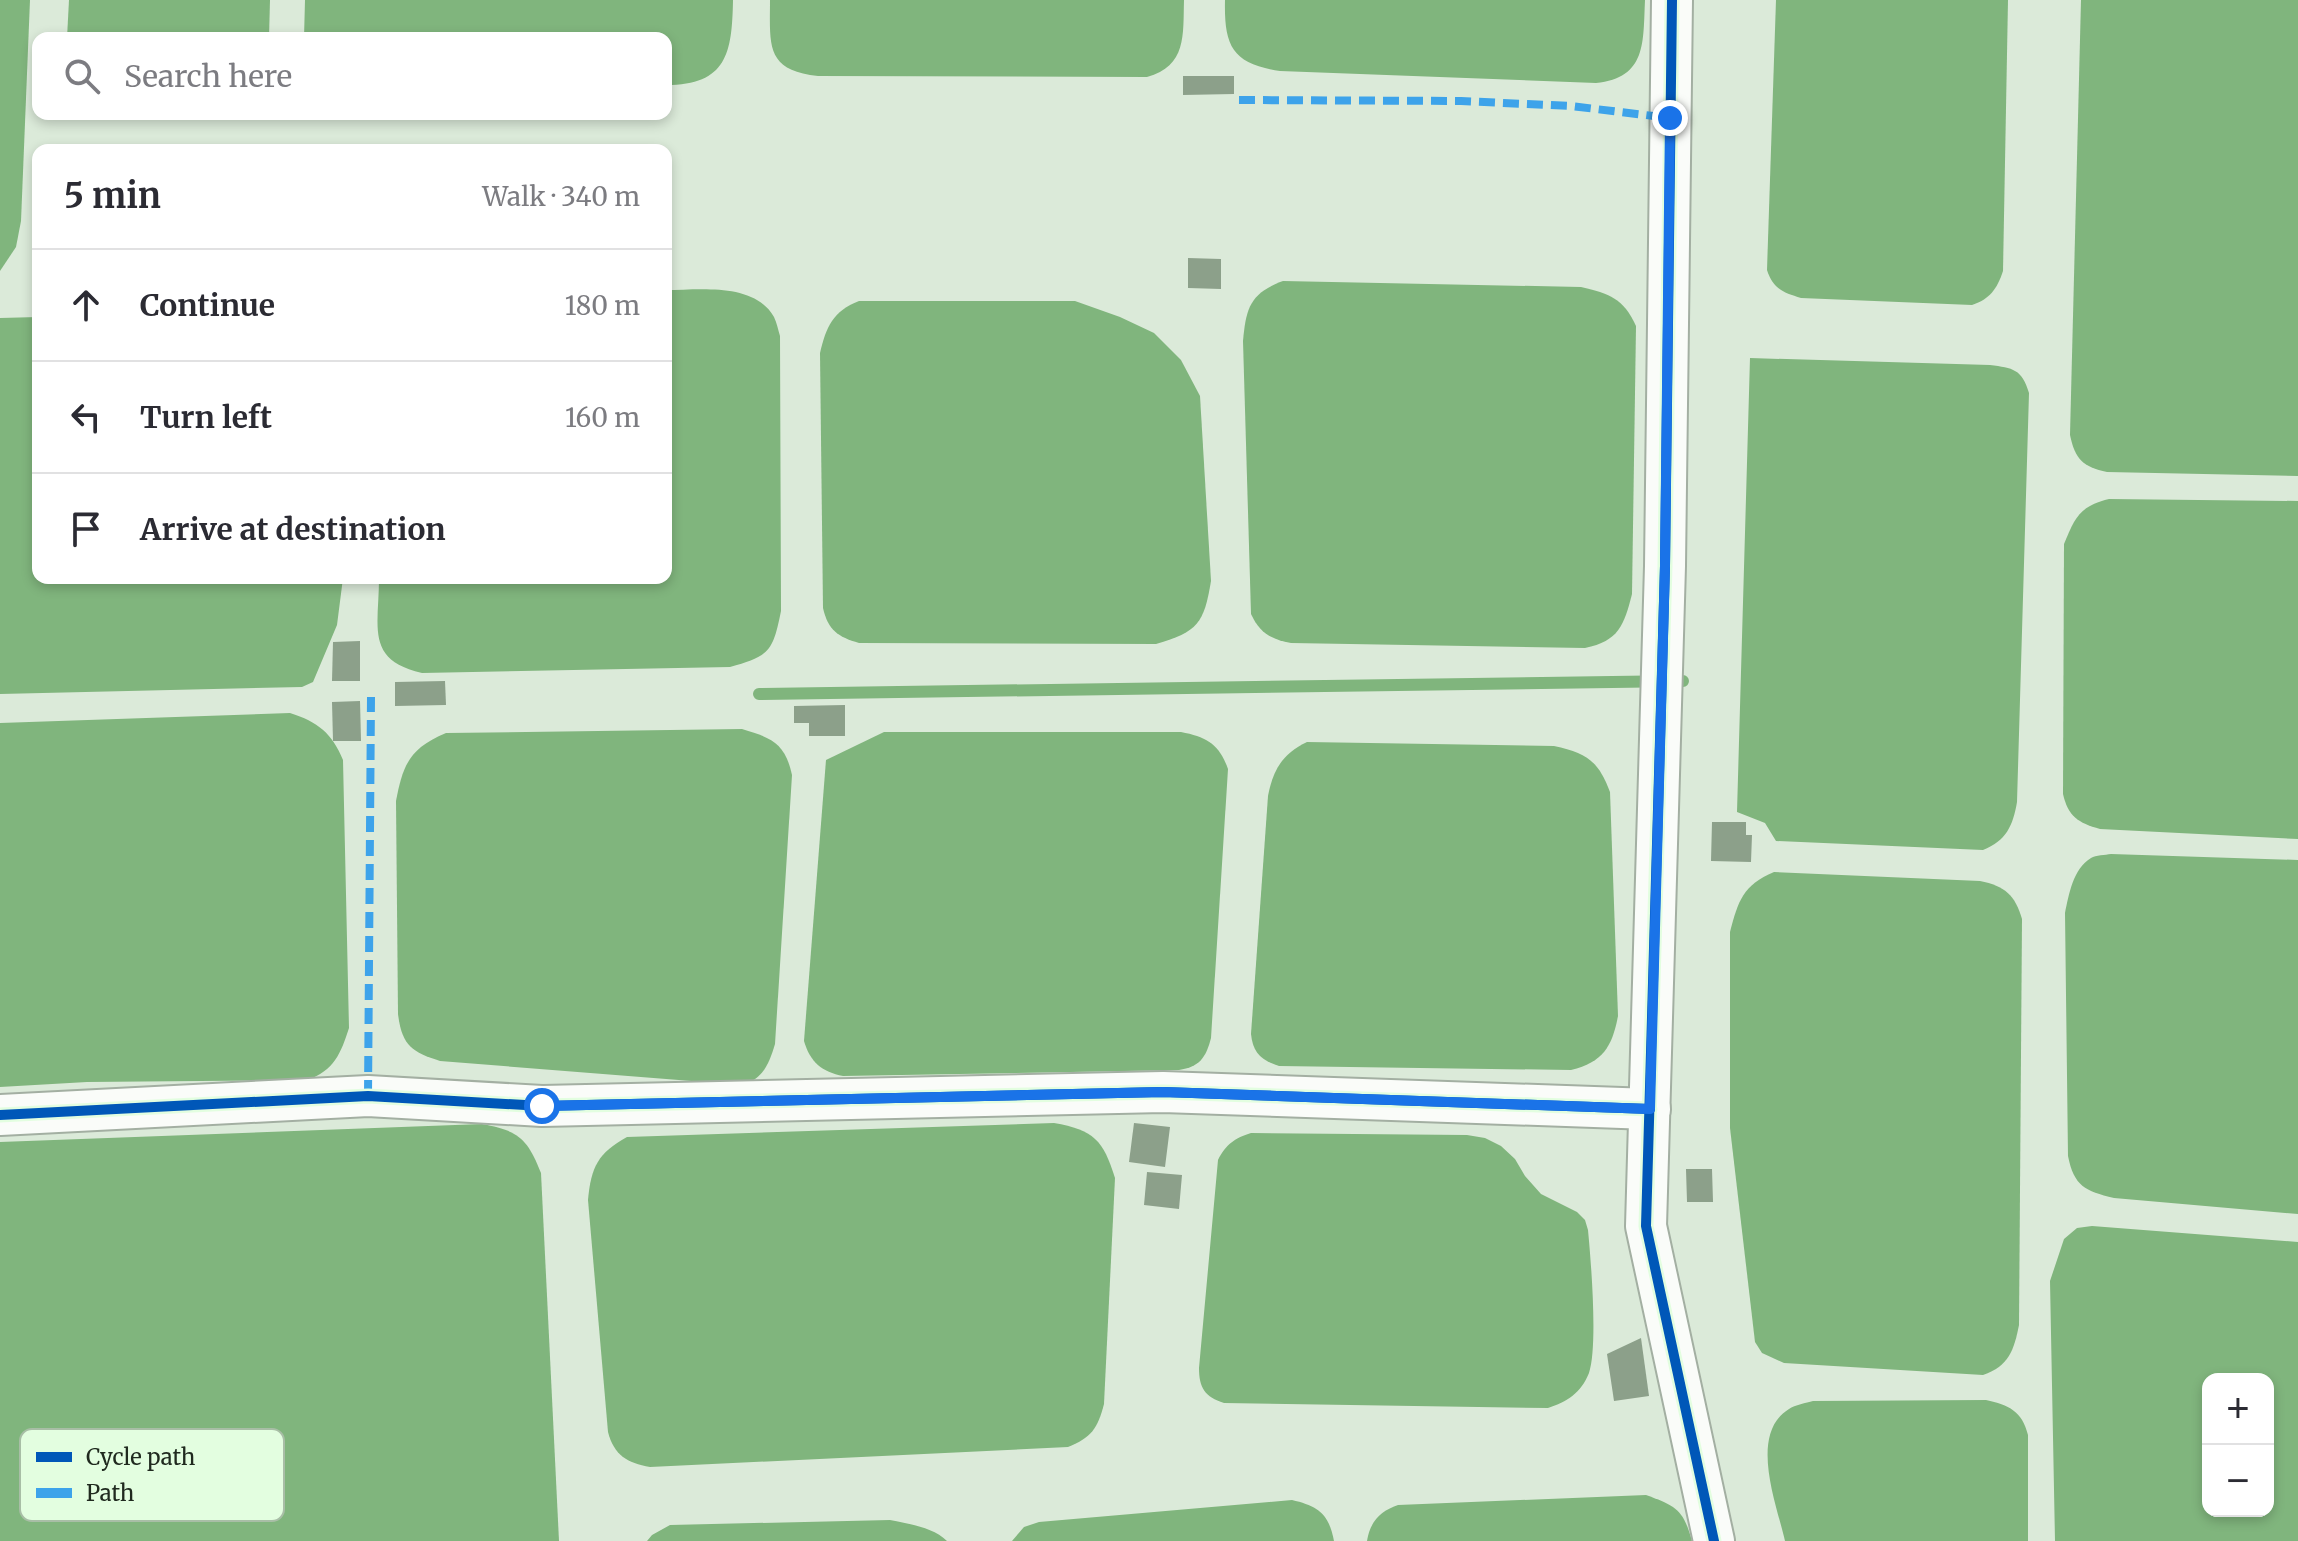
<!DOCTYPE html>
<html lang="en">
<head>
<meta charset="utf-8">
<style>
	:root { --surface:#fff; --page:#f7f7f7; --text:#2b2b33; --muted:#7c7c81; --line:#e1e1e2 }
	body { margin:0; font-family:Merriweather,serif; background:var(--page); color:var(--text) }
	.controls { position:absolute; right:24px; bottom:24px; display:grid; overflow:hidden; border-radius:16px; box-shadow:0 4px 12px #0003 }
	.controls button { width:72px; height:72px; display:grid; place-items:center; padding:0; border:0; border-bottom:2px solid var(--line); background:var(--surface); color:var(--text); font:40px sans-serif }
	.stop { position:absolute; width:24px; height:24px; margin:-18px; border:6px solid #1a73e8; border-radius:50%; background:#fff }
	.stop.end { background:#1a73e8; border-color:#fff; box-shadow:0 2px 8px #0008 }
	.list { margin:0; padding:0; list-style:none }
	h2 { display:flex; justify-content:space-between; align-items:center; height:104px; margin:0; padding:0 32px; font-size:34px }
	h2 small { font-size:26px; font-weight:400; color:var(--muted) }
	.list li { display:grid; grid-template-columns:52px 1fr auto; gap:24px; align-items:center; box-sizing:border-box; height:112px; padding:0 32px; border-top:2px solid var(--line) }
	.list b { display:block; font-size:30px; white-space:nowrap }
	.list em { font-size:26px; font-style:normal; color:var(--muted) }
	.icon { flex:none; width:44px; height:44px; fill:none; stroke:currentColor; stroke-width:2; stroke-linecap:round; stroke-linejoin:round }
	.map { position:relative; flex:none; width:2298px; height:1541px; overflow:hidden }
	.search { position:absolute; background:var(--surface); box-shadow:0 4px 12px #0003; left:32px; top:32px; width:640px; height:88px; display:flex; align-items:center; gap:20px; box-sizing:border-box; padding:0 28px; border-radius:16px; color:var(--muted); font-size:30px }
	.panel { position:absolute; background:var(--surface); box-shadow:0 4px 12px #0003; left:32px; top:144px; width:640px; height:440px; border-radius:16px }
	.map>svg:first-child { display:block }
	.water { fill:#80b57d; fill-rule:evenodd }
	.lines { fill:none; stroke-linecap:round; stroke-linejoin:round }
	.stream { stroke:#80b57d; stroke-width:12 }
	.building { fill:#8ca08a }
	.minor-casing { stroke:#a3afa2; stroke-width:44 }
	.minor { stroke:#fafcf9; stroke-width:40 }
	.quiet { stroke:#3da3ea; stroke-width:8; stroke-dasharray:16 8; stroke-linecap:butt }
	.cycleway-casing { stroke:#e3fee0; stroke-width:15 }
	.cycleway { stroke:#0057b8; stroke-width:10 }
	.route { stroke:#1a73e8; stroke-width:10 }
	.key { fill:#e3fee0; stroke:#a8bea6; stroke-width:2 }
	.key-label { font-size:22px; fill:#202a1f }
</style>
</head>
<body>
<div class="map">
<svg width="2298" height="1541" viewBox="0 0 2298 1541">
	<rect width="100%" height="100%" fill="#dbead9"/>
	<g class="water">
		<polygon points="0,0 30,0 21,221 16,247 0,271"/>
		<polygon points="69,0 270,0 269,38 67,38"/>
		<path d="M305,0H733C732,53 727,85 666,85V38H304Z"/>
		<path d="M770,0H1184C1183,35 1187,66 1147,77L818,76C765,70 770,45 770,0Z"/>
		<path d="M1225,0H1645C1643,42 1647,78 1596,83L1280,71C1232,64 1224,46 1225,0Z"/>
		<path d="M1776,0H2008L2003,271C1997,289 1990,299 1972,305L1801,298C1784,293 1773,289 1767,270Z"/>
		<path d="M2081,0H2298V476L2107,472C2083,467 2075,459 2070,435Z"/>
		<path d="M1283,281L1581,287C1610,294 1623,298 1636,326L1632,594C1624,625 1619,641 1585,648L1291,643C1270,639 1260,633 1251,614L1243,341C1246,308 1250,293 1283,281Z"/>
		<path d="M666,290C700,290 754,282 774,317C777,323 778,330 780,336L781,611C773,651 770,656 730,667L422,673C365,660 379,627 379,578H666Z"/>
		<path d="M859,301H1075L1120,317L1154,333L1181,360L1200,396L1211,581C1204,623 1198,632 1156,644L859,643C838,637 828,630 823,608L820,353C826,327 833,311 859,301Z"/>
		<polygon points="38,317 38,578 343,578 337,625 313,682 302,687 0,694 0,318"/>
		<path d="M1750,358L1990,365C2013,368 2022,369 2029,393L2017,802C2013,826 2006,841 1983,850L1776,841L1765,823L1737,812Z"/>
		<path d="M2109,499L2298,501V839L2100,829C2078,823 2068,816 2063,794L2064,544C2075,517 2080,506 2109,499Z"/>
		<path d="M290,713C318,722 332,733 343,760L349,1028C341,1053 334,1071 307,1080L87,1082L0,1087V723Z"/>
		<path d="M742,729C772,738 785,743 792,775L775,1044C769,1064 763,1079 742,1085L440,1061C412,1052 402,1046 398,1014L396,801C403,764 410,748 446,733Z"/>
		<path d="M884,732H1181C1207,737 1219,744 1228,769L1211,1038C1206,1058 1199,1067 1179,1070L843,1076C822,1072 810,1062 804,1041L826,760Z"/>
		<path d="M1307,742L1554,746C1586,753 1598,760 1610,792L1618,1016C1612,1047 1603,1062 1571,1070L1279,1066C1261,1060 1253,1053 1251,1034L1268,796C1273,770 1282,754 1307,742Z"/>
		<path d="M2111,854L2298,860V1214L2114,1198C2085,1191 2074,1186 2068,1156L2065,913C2069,894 2073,869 2091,858C2096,855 2105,855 2111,854Z"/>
		<path d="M1774,872L1980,881C2005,886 2015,895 2022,919L2019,1325C2014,1350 2009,1366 1983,1375L1784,1363L1762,1353L1755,1342L1730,1128V932C1738,901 1743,885 1774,872Z"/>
		<path d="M1054,1123C1094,1130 1103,1140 1115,1178L1104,1404C1098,1428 1091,1438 1068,1447L650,1467C627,1463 614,1455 608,1432L588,1200C591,1167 598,1153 627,1137Z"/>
		<path d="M482,1124C519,1131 527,1138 541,1173L559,1541H0V1142Z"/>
		<path d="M1251,1133L1467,1135L1485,1138L1501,1146L1515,1159L1525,1176L1541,1194L1577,1212L1585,1220L1588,1230C1591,1261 1598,1346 1589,1373C1581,1393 1567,1402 1548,1408L1224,1403C1205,1397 1199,1388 1199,1368L1218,1160C1226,1144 1235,1138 1251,1133Z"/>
		<path d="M2092,1226L2298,1242V1541H2055L2050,1281L2064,1239L2077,1228ZM2208,1379H2268V1511H2208Z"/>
		<path d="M1986,1400C2009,1405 2022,1411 2028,1435V1541H1785C1777,1505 1748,1434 1789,1409C1795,1405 1806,1403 1813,1401Z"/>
		<path d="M1646,1495C1676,1506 1683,1509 1692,1541H1367C1370,1522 1380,1511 1398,1505Z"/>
		<path d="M1292,1500C1318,1506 1329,1514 1334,1541H1012L1024,1527L1039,1522Z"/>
		<path d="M890,1520C909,1524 933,1527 947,1541H647L652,1535L670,1525Z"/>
	</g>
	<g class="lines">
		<polyline class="stream" points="759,694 1683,681"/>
	</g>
	<g class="building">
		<polygon points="1183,76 1234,76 1234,94 1183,95"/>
		<polygon points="1188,258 1221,259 1221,289 1188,288"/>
		<polygon points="360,641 360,681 332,681 333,642"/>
		<polygon points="445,681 446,705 395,706 395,682"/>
		<polygon points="360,701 361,741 333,741 332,702"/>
		<polygon points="845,705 845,736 809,736 809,723 794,723 794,706"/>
		<polygon points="1712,822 1746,822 1746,835 1752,835 1751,862 1711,861"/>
		<polygon points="1134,1123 1170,1127 1165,1167 1129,1162"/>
		<polygon points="1686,1169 1712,1169 1713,1202 1687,1202"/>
		<polygon points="1147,1172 1182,1175 1179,1209 1144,1205"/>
		<polygon points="1641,1338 1649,1396 1614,1401 1607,1354"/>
	</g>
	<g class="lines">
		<defs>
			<g id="minor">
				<polyline points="1672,0 1665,566 1646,1226 1714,1541"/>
				<polyline points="0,1115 368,1096 542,1106 1163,1092 1650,1109"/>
			</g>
		</defs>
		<use href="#minor" class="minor-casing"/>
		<use href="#minor" class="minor"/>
		<g class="quiet">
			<polyline points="1239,100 1461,101 1571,106 1670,118"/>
			<polyline points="368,1096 371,697"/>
		</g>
		<defs>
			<g id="cycleway">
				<polyline points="1672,0 1665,566 1646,1226 1714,1541"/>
				<polyline points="0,1115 368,1096 542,1106 1163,1092 1650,1109"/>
			</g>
		</defs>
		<use href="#cycleway" class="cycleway-casing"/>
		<use href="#cycleway" class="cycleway"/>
	</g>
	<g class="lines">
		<polyline class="route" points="542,1106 1163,1092 1650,1109 1665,566 1670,118"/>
	</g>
	<rect x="20" y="1429" width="264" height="92" rx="12" class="key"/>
	<rect x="36" y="1452" width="36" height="10" fill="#0057b8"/>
	<rect x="36" y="1488" width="36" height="10" fill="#3da3ea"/>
	<g class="key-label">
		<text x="86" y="1465">Cycle path</text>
		<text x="86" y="1501">Path</text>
	</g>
</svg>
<div class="controls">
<button>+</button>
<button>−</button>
</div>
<div class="stop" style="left:542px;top:1106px"></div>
<div class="stop end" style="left:1670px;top:118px"></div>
<div class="search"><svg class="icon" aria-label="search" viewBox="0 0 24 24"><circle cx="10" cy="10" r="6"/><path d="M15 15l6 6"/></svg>Search here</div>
<section class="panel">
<h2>5 min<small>Walk · 340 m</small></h2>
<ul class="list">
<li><svg class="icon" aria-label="ahead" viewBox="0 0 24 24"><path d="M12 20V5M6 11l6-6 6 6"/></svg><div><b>Continue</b></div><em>180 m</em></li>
<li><svg class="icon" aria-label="left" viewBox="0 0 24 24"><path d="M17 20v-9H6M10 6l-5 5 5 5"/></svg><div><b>Turn left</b></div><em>160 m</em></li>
<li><svg class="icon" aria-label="arrive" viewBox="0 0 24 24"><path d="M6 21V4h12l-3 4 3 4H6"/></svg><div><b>Arrive at destination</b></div></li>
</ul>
</section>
</div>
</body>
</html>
